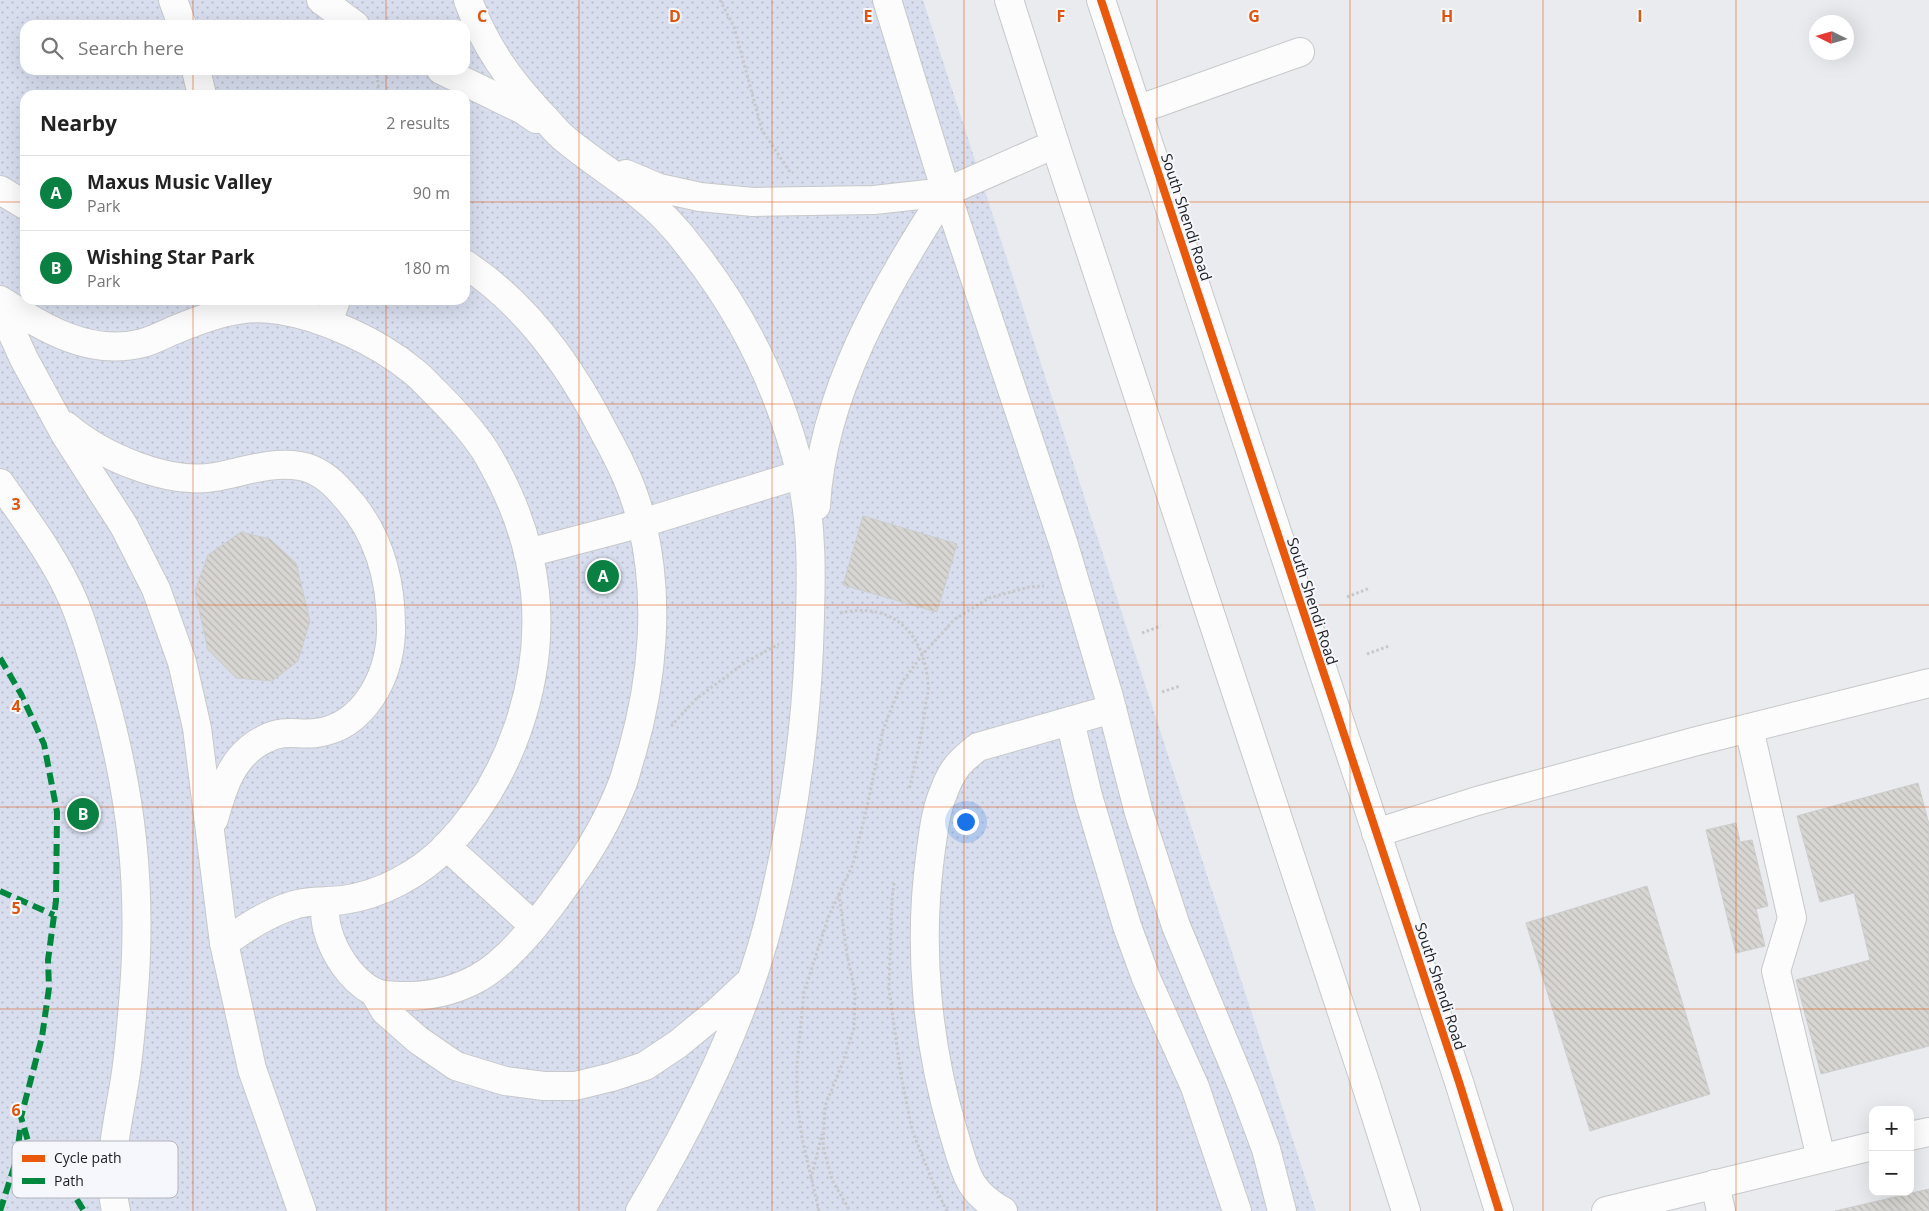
<!DOCTYPE html>
<html lang="en">
<head>
<meta charset="utf-8">
<style>
	:root { --surface:#fff; --page:#f2f2f2; --text:#222; --muted:#767676; --line:#e0e0e0; --accent:#0b8043 }
	body { margin:0; font-family:"Open Sans",sans-serif; background:var(--page); color:var(--text) }
	.controls { position:absolute; right:15px; bottom:15px; display:grid; overflow:hidden; border-radius:10px; box-shadow:0 5px 20px #0002 }
	.controls button { width:45px; height:45px; display:grid; place-items:center; padding:0; border:0; border-bottom:1px solid var(--line); background:var(--surface); color:var(--text); font:25px sans-serif }
	.compass { position:absolute; left:1809px; top:15px; width:45px; height:45px; border-radius:50%; background:var(--surface); box-shadow:0 5px 20px #0002; rotate:275deg }
	.you { position:absolute; left:965px; top:821px; width:18px; height:18px; margin:-12px; border:4px solid #fff; border-radius:50%; background:#1a73e8; box-shadow:0 0 0 8px #1a73e833 }
	.badge { display:grid; place-items:center; width:32px; height:32px; border-radius:50%; background:var(--accent); color:#fff; font-size:16px; font-weight:700 }
	.pin { position:absolute; translate:-50% -50%; border:2px solid #fff; box-shadow:0 1px 5px #0006 }
	.list { margin:0; padding:0; list-style:none }
	h2 { display:flex; justify-content:space-between; align-items:center; height:65px; margin:0; padding:0 20px; font-size:21px }
	h2 small { font-size:16px; font-weight:400; color:var(--muted) }
	.list li { display:grid; grid-template-columns:32px 1fr auto; gap:15px; align-items:center; box-sizing:border-box; height:75px; padding:0 20px; border-top:1px solid var(--line) }
	.list b { display:block; font-size:19px; white-space:nowrap }
	.list p { margin:0; font-size:16px; white-space:nowrap; color:var(--muted) }
	.list em { font-size:16px; font-style:normal; color:var(--muted) }
	.icon { flex:none; width:28px; height:28px; fill:none; stroke:currentColor; stroke-width:2; stroke-linecap:round; stroke-linejoin:round }
	.map { position:relative; flex:none; width:1929px; height:1211px; overflow:hidden }
	.search { position:absolute; background:var(--surface); box-shadow:0 5px 20px #0002; left:20px; top:20px; width:450px; height:55px; display:flex; align-items:center; gap:12px; box-sizing:border-box; padding:0 18px; border-radius:15px; color:var(--muted); font-size:19px }
	.panel { position:absolute; background:var(--surface); box-shadow:0 5px 20px #0002; left:20px; top:90px; width:450px; height:215px; border-radius:15px }
	.map>svg:first-child { display:block }
	.park { fill:url(#park-dots); fill-rule:evenodd }
	.building { fill:url(#building-back-hatch); stroke:#cccdce }
	.lines { fill:none; stroke-linecap:round; stroke-linejoin:round }
	.minor-casing { stroke:#c7c8ca; stroke-width:30 }
	.path { stroke:#c8c8ca; stroke-width:3; stroke-dasharray:2.5 2.5; stroke-linecap:butt }
	.minor { stroke:#fcfcfc; stroke-width:28 }
	.quiet { stroke:#00873e; stroke-width:6; stroke-dasharray:12 6; stroke-linecap:butt }
	.cycleway-casing { stroke:#f5f7fd; stroke-width:11 }
	.cycleway { stroke:#e8590c; stroke-width:8 }
	.grid { fill:none; stroke:#de560d; stroke-width:1; stroke-opacity:0.55 }
	.labels { text-anchor:middle; dominant-baseline:central; stroke-width:4; stroke-linejoin:round; paint-order:stroke }
	.street-label { font-size:15px; fill:#1b1c1e; stroke:#f5f7fd }
	.key { fill:#f5f7fd; stroke:#b4b5ba; stroke-width:1 }
	.key-label { font-size:14px; fill:#1b1c1e }
	.grid-label { font-size:16px; text-anchor:middle; font-weight:bold; fill:#de560d; stroke:#f5f7fd; stroke-width:4; stroke-linejoin:round; paint-order:stroke }
</style>
</head>
<body>
<div class="map">
<svg width="1929" height="1211" viewBox="0 0 1929 1211">
	<defs>
		<pattern id="park-dots" width="8" height="8" patternUnits="userSpaceOnUse" patternTransform="scale(1.25)"><rect width="8" height="8" fill="#d8deee"/><path d="M2 2h.1M6 6h.1" fill="none" stroke="#b9becc" stroke-width="1.8" stroke-linecap="round"/></pattern>
		<pattern id="building-back-hatch" width="6" height="6" patternUnits="userSpaceOnUse" patternTransform="scale(1.25)"><rect width="6" height="6" fill="#d8d6d2"/><path d="M-1 5l2 2M0 0l6 6M5-1l2 2" fill="none" stroke="#b9b7b4"/></pattern>
	</defs>
	<rect width="100%" height="100%" fill="#e9ebee"/>
	<path class="park" d="M0,0H923L1316,1211H0ZM25,25H465V70H25ZM25,95H465V300H25Z"/>
	<g class="building">
		<polygon points="863,516 957,544 937,612 843,585"/>
		<polygon points="241,532 270,539 296,563 310,621 298,661 272,681 236,678 208,650 195,591 208,555"/>
		<polygon points="1918,783 1929,824 1929,1046 1821,1074 1796,980 1870,960 1854,893 1820,902 1797,816"/>
		<polygon points="1736,823 1740,842 1752,840 1768,906 1756,909 1765,946 1736,953 1706,830"/>
		<polygon points="1647,886 1710,1094 1590,1131 1526,923"/>
		<polygon points="1929,1189 1929,1211 1835,1211"/>
	</g>
	<g class="lines">
		<defs>
			<g id="minor">
				<polyline points="173,0 182,25"/>
				<polyline points="321,0 355,25"/>
				<path d="M468,0C484,45 509,80 541,114C549,122 556,132 565,139C588,158 613,174 636,192C658,209 677,229 693,251C744,316 780,390 800,471C814,528 811,589 809,648C805,741 791,834 768,925C742,1025 693,1122 640,1211"/>
				<polyline points="887,0 946,192 1064,545 1109,697 1139,813 1176,926 1244,1090 1266,1149 1282,1211"/>
				<polyline points="1009,0 1055,144 1366,1085 1406,1211"/>
				<polyline points="1101,0 1459,1082 1499,1211"/>
				<polyline points="196,70 202,95"/>
				<polyline points="441,70 523,110 536,119"/>
				<polyline points="1137,110 1300,52"/>
				<polyline points="626,174 659,188 700,197 753,202 874,200 946,192 1055,144"/>
				<polyline points="0,190 25,205"/>
				<path d="M0,300C44,328 89,357 143,343C153,340 163,335 172,331C206,317 241,303 279,310C324,317 378,342 413,371C421,377 428,385 435,392C454,411 477,435 490,459C513,499 530,546 535,592C544,683 509,782 446,847C419,874 381,895 343,900C327,902 309,900 294,905C268,913 247,927 224,943"/>
				<polyline points="0,306 24,359 66,436 124,526 156,589 182,662 197,728 224,943 252,1069 302,1211"/>
				<polyline points="328,323 336,300"/>
				<path d="M66,426C101,456 167,485 215,477C243,472 271,461 300,466C318,469 332,481 343,494C379,532 392,582 391,633C389,677 364,727 316,733C297,735 284,729 265,739C232,755 223,787 214,819"/>
				<path d="M0,483C26,520 55,558 73,600C84,626 92,655 100,683C132,792 143,890 133,1003C131,1028 129,1054 125,1079C118,1123 106,1167 116,1211"/>
				<path d="M816,506C822,393 885,286 946,192"/>
				<polyline points="528,553 642,523 818,469"/>
				<polyline points="1070,721 1088,796 1127,926 1146,978 1195,1087 1237,1211"/>
				<polyline points="1749,728 1792,918 1776,971 1821,1158"/>
				<polyline points="1376,833 1477,801 1697,741 1929,683"/>
				<polyline points="446,846 534,926"/>
				<path d="M324,902C325,911 325,920 327,928C333,952 350,979 372,991C383,997 401,996 413,996C436,995 458,989 478,978C510,960 543,917 564,887C587,856 607,823 621,787C626,776 628,763 632,752C653,679 660,598 642,524C635,491 620,461 604,432C571,367 526,304 465,264"/>
				<polyline points="374,992 385,1011 418,1040 456,1066 505,1081 544,1086 575,1086 612,1077 645,1066 678,1044 717,1012 746,985"/>
				<polyline points="1910,1136 1929,1132"/>
				<polyline points="1715,1184 1721,1211"/>
				<path d="M1003,1211C992,1205 979,1195 972,1184C963,1170 958,1146 953,1131C927,1043 918,948 930,857C933,835 935,812 944,791C952,769 960,761 978,747L1112,709"/>
				<polyline points="1606,1211 1873,1146"/>
			</g>
		</defs>
		<use href="#minor" class="minor-casing"/>
		<g class="path">
			<polyline points="720,0 734,27 762,130 790,172"/>
			<polyline points="376,70 380,95"/>
			<polyline points="1347,597 1370,588"/>
			<path d="M840,613C892,601 925,633 928,685C929,692 926,700 925,708C922,736 915,763 909,790"/>
			<polyline points="1142,633 1161,626"/>
			<polyline points="1367,654 1389,646"/>
			<polyline points="1162,692 1180,686"/>
			<polyline points="671,726 697,698 746,662 779,644"/>
			<polyline points="894,883 892,899 889,989 901,1075 912,1130 934,1185 947,1211"/>
			<polyline points="839,894 847,955 855,991 854,1028 843,1062 825,1106 823,1146 832,1180 850,1211"/>
			<polyline points="811,1179 822,1134"/>
			<polyline points="819,1211 802,1138 797,1102 797,1065 804,992 828,918 853,864 867,807 883,730 901,684 922,655 955,619 989,598 1029,587 1044,586"/>
		</g>
		<use href="#minor" class="minor"/>
		<g class="quiet">
			<polyline points="0,658 21,694 44,744 57,812 56,901 48,960 49,988 42,1037 21,1117 28,1141 46,1165 74,1195 84,1211"/>
			<polyline points="0,891 54,915"/>
			<polyline points="0,1211 16,1161 21,1124"/>
		</g>
		<defs>
			<polyline id="cycleway" points="1101,0 1459,1082 1499,1211"/>
		</defs>
		<use href="#cycleway" class="cycleway-casing"/>
		<use href="#cycleway" class="cycleway"/>
	</g>
	<path class="grid" d="M193,0V25M386,0V25M579,0V1211M772,0V1211M964,0V1211M1157,0V1211M1350,0V1211M1543,0V1211M1736,0V1211M193,70V95M386,70V95M0,202H25M465,202H1929M193,300V1211M386,300V1211M0,404H1929M0,605H1929M0,807H1929M0,1009H1929"/>
	<g class="labels">
		<g class="street-label">
			<text transform="translate(1187 217) rotate(72)">South Shendi Road</text>
			<text transform="translate(1313 601) rotate(72)">South Shendi Road</text>
			<text transform="translate(1441 986) rotate(72)">South Shendi Road</text>
		</g>
	</g>
	<rect x="12" y="1141" width="166" height="57" rx="8" class="key"/>
	<rect x="22" y="1155" width="23" height="7" fill="#e8590c"/>
	<rect x="22" y="1178" width="23" height="6" fill="#00873e"/>
	<g class="key-label">
		<text x="54" y="1163">Cycle path</text>
		<text x="54" y="1186">Path</text>
	</g>
	<g class="grid-label">
		<text x="482" y="22">C</text>
		<text x="675" y="22">D</text>
		<text x="868" y="22">E</text>
		<text x="1061" y="22">F</text>
		<text x="1254" y="22">G</text>
		<text x="1447" y="22">H</text>
		<text x="1640" y="22">I</text>
		<text x="16" y="510">3</text>
		<text x="16" y="712">4</text>
		<text x="16" y="914">5</text>
		<text x="16" y="1116">6</text>
	</g>
</svg>
<div class="controls">
<button>+</button>
<button>−</button>
</div>
<svg class="compass" viewBox="-18 -18 36 36"><path d="M0-13l5 13h-10z" fill="#e53935"/><path d="M0 13l5-13h-10z" fill="#767676"/></svg>
<div class="you"></div>
<div class="pin badge" style="left:603px;top:576px">A</div>
<div class="pin badge" style="left:83px;top:814px">B</div>
<div class="search"><svg class="icon" aria-label="search" viewBox="0 0 24 24"><circle cx="10" cy="10" r="6"/><path d="M15 15l6 6"/></svg>Search here</div>
<section class="panel">
<h2>Nearby<small>2 results</small></h2>
<ul class="list">
<li><span class="badge">A</span><div><b>Maxus Music Valley</b><p>Park</p></div><em>90 m</em></li>
<li><span class="badge">B</span><div><b>Wishing Star Park</b><p>Park</p></div><em>180 m</em></li>
</ul>
</section>
</div>
</body>
</html>
